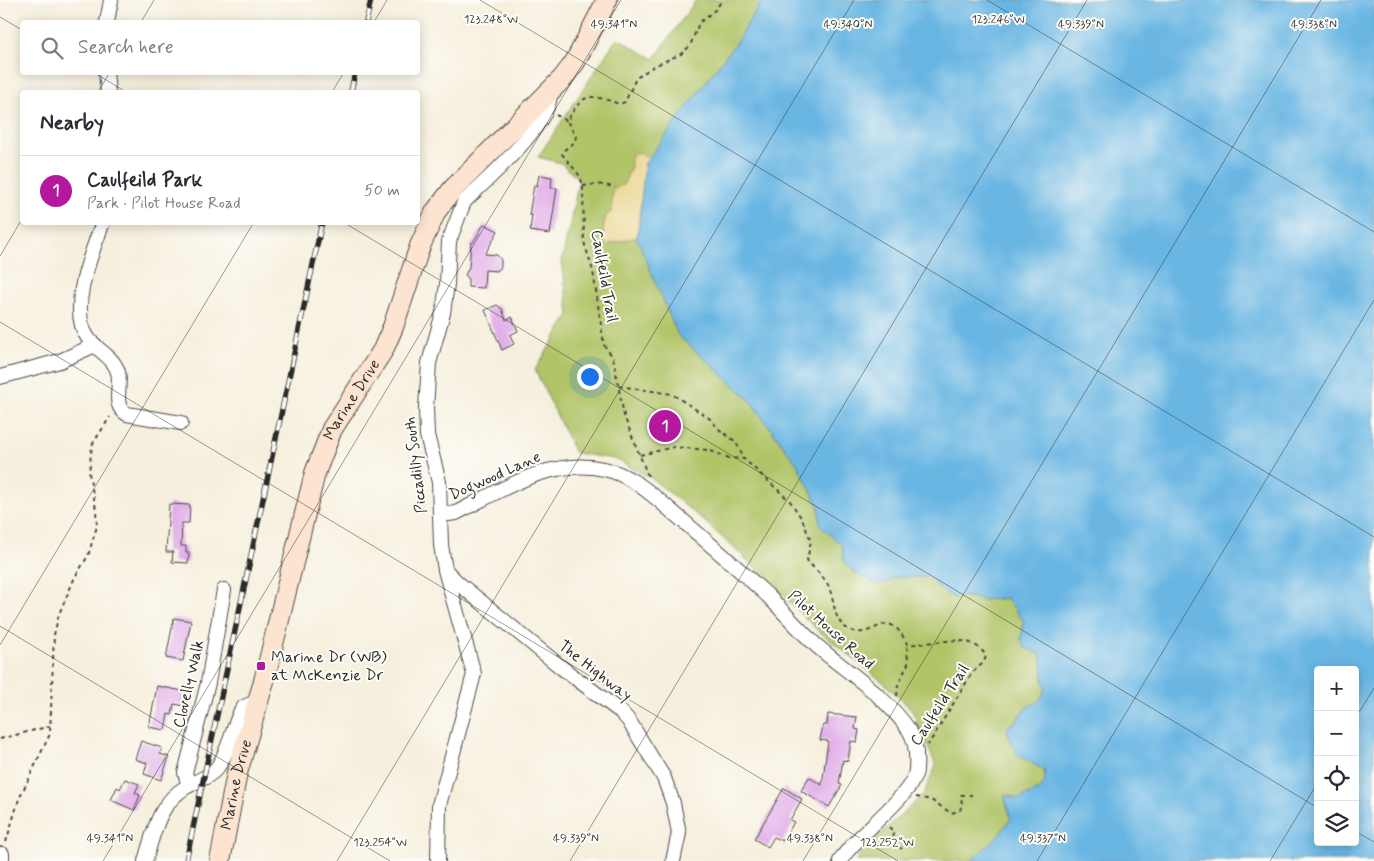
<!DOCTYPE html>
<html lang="en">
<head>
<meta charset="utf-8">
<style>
	:root { --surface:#fff; --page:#f7f7f7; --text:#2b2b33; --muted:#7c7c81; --line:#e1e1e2; --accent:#b5179e }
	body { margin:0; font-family:Mynerve,sans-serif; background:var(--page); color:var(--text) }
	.controls { position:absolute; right:15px; bottom:15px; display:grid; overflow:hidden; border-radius:5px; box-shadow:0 2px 12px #0003 }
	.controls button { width:45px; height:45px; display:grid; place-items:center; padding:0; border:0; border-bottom:1px solid var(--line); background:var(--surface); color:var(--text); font:25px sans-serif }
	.you { position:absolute; left:589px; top:376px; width:18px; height:18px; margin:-12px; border:4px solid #fff; border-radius:50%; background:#1a73e8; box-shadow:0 0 0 8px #1a73e833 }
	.badge { display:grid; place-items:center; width:32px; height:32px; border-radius:50%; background:var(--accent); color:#fff; font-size:16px; font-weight:700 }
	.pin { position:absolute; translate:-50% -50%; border:2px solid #fff; box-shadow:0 1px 5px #0006 }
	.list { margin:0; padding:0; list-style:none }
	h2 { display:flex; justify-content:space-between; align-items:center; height:65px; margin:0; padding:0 20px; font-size:21px }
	h2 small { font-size:16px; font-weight:400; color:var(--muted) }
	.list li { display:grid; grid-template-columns:32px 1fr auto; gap:15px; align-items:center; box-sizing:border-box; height:70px; padding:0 20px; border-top:1px solid var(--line) }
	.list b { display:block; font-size:19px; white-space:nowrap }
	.list p { margin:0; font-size:16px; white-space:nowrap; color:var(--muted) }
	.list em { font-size:16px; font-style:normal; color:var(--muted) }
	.icon { flex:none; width:28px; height:28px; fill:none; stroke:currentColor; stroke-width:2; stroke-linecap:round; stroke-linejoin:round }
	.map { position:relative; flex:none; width:1374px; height:861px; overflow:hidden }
	.search { position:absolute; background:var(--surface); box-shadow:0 2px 12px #0003; left:20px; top:20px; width:400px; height:55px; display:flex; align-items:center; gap:12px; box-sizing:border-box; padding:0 18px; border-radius:5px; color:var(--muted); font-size:19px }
	.panel { position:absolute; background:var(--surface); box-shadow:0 2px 12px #0003; left:20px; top:90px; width:400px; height:135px; border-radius:5px }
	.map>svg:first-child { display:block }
	.green { fill:#b1c468; stroke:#6e784a }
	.sand { fill:#eeda9e; stroke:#8c8264 }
	.water { fill:#69b6e3; stroke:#4a7087; fill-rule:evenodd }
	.building { fill:#dfa8e8 }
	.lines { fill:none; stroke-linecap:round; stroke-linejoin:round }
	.street-casing { stroke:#494846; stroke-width:16 }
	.secondary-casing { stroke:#494846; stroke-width:22 }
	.path { stroke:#494846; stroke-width:2; stroke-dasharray:4 4; stroke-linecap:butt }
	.street { stroke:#fff; stroke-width:14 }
	.secondary { stroke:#fde4d0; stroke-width:20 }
	.rail-casing { stroke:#2b2b2b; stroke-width:5.5 }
	.rail { stroke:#fdfcf7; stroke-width:4; stroke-dasharray:11; stroke-linecap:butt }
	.ticks { fill:none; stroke:#2b2b2b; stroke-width:1; stroke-opacity:0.45 }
	.poi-dot { fill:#b5179e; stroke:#fdfcf7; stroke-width:2 }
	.labels { text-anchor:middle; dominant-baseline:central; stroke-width:4; stroke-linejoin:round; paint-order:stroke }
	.street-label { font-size:16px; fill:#2b2b2b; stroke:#fdfcf7 }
	.poi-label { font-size:16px; fill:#2b2b2b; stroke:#fdfcf7; text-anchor:start }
	.ticks-label { font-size:12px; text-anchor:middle; fill:#2b2b2b; stroke:#fdfcf7; stroke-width:4; stroke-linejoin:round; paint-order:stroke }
</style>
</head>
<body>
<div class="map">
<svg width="1374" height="861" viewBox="0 0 1374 861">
	<rect width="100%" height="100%" fill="#fdfcf7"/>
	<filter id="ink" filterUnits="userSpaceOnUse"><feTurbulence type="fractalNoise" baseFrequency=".02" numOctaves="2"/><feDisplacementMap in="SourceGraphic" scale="10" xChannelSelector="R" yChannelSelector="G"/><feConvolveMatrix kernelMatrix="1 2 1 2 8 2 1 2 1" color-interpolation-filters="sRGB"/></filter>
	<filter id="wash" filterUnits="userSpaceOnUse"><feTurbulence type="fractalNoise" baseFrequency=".0096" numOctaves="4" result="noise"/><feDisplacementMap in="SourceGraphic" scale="20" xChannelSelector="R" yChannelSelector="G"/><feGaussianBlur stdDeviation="1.12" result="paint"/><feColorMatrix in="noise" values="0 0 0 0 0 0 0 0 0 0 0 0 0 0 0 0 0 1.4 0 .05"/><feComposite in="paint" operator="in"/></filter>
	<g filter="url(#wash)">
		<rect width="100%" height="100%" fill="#f6efdd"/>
		<path class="green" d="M696,0H762L737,41L645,163L678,335L748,398L797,464L819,506L821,525L842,546L844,561L885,584L894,577H928L941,590L954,598L964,596L983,600L1007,598L1024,622L1021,640L1025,648L1040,654C1045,665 1040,676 1046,687L1041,700L1026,708L1007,731L1018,755L1044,770L1045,782L1039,790L1018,799L1009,795L1005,801L1011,818L1000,834L971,861H856L862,851L923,795L936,766L912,710L883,682L815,628L763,575L703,520L651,478L615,459L575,453L535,370L569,315L562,260L579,180L561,163L538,157L617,38L654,59Z"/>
		<polygon class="sand" points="639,152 648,158 637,237 605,245 603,229 606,216 611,212 613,190 624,184 631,167 631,156"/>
		<path class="water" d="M762,0H1374V861H971L1000,834L1011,818L1004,795L1018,799L1039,790L1045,782L1044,770L1018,755L1007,731L1009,725L1015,723L1026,708L1040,700L1046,687C1040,676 1045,666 1040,654L1025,648L1021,640L1024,622L1007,598L983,600L964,596L954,598L941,590L928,577H894L885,584H875L855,573L844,561L842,546L820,525L819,506L797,464L748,398L678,335L637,239L645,163L737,41ZM1318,670H1355V842H1318Z"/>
		<g id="blocks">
			<g class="building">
				<polygon points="539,175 552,177 551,188 557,188 550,234 530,231 532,215 529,215 534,185 537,186"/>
				<polygon points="484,224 498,231 485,254 497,255 501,260 501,267 497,271 485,270 484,288 468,287 468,278 465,275 469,267 471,243 473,243"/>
				<polygon points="497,305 502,309 506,320 512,317 518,331 510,335 514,344 502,350 485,310"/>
				<polygon points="169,504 190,505 189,523 182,523 181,546 186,546 186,553 189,553 188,563 172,562 173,552 166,552"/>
				<polygon points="174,618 191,621 183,661 166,658"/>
				<polygon points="157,686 188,692 185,706 174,704 172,715 168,714 165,730 149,727"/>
				<polygon points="828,714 857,717 855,729 859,730 857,742 851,741 848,761 843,760 839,784 842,785 829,807 801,791 809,777 822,785 828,741 820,740 823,725 827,725"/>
				<polygon points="141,741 162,748 160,754 169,757 161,780 144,774 147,763 135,759"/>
				<polygon points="125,779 139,784 135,793 140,795 134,810 111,800 117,787 120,789"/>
				<polygon points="784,788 802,799 790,820 794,822 783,841 774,837 768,847 754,839"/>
			</g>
		</g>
	</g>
	<g filter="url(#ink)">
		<use href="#blocks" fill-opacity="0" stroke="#494846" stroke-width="1"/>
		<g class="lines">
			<defs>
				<g id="street">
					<polyline points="107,22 111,0"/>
					<polyline points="106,72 108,92"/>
					<path d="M103,222C92,253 67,309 88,338C97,351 113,356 118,372C122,388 111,405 127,414L181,423"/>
					<polyline points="0,377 60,361 95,345"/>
					<path d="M440,515L456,513C502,490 550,457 604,469C634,475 659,501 682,520C711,545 739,569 767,595C784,612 799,630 817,646C848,673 885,695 909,730C916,741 917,757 916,770C914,795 856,834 840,861"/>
					<polyline points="446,571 458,583 562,668 621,712 629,721 664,778 673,803 679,833 673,861"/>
					<polyline points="189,785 185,773 208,683 224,590"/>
					<polyline points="2,861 2,854"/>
					<path d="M145,861C154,832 158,804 186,787C196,781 208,778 216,769C228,754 232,731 240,713L244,707L258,701"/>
					<path d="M438,861L439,805L474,674L445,570L441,545L439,482L427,435L426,408L429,363L443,313L447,284L449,241L464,202C486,180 552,123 550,93"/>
				</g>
				<g id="secondary">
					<path id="s1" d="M220,861L237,773L264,681L315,473L332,429L383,350L393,327L420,246L436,211L453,189L563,78L575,62L607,0"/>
				</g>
			</defs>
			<use href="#street" class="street-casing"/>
			<use href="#secondary" class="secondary-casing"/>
			<g class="path">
				<polyline points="556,115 567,121"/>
				<polyline points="583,186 597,184 615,187"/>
				<polyline points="619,386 672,394 709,418 720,430 736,442 744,459"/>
				<path d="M640,455L674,447L708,450L729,458L744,459L790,501L802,519L811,541L807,560C813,568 822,575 827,583C836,598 831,622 850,630C874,642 887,602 907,644C932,646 970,629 986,656L984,662L972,673L928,745"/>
				<path d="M648,476L624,416L613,357L604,345L593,271L584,242L583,186L580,176L562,154L563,151L575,142L576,136L567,121C585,91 588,94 620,104L625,102L636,78L654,66L681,54L690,46L699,23L716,9L722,0"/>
				<polyline points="897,696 898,685 908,664 907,644"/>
				<polyline points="0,739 50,726"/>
				<polyline points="916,797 931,800 951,813 955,812 960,810 962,805 961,795 972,795"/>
				<path d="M889,827L894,832C892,840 896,844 902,849"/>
				<polyline points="6,842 19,799 50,734 54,635 59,614 75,577 88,556 97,526 96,509 89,473 92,445 110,417"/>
			</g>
			<use href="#street" class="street"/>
			<use href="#secondary" class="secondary"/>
			<defs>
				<g id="rail">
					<polyline points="366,22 371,0"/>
					<polyline points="351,92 355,72"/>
					<polyline points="186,861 322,222"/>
				</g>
			</defs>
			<use href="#rail" class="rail-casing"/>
			<use href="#rail" class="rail"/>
		</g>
	</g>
	<path class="ticks" d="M480,0L1374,537M987,0L1374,232M0,17L22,30M141,22L154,0M374,22L387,0M93,72L126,92M98,92L110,72M332,92L344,72M343,222L1318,808M0,256L22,219M0,322L898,861M0,626L390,861M0,645L254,222M1355,719L1374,688M1355,831L1374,842M103,861L621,0M337,861L854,0M570,861L1087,0M803,861L1321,0M1037,861L1374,300M1270,861L1318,782"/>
	<rect class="poi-dot" x="256" y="661" width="10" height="10" rx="2.5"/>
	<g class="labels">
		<g class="street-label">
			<text transform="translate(604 276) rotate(80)">Caulfeild Trail</text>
			<text stroke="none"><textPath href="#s1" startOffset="482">Marine Drive</textPath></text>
			<text transform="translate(416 465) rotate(-97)">Piccadilly South</text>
			<text transform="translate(495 476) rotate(-24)">Dogwood Lane</text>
			<text transform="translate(831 630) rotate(42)">Pilot House Road</text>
			<text transform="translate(595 671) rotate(38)">The Highway</text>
			<text transform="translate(189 684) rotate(-77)">Clovelly Walk</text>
			<text transform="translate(940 705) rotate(-57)">Caulfeild Trail</text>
			<text stroke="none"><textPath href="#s1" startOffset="78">Marine Drive</textPath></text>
		</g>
		<g class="poi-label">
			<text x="271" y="657">Marine Dr (WB)<tspan x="271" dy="18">at McKenzie Dr</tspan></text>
		</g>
	</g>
	<g class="ticks-label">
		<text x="998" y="23">123.246°W</text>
		<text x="491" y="23">123.248°W</text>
		<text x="1081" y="28">49.339°N</text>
		<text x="1314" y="28">49.338°N</text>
		<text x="614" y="28">49.341°N</text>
		<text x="848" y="28">49.340°N</text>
		<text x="110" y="842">49.341°N</text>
		<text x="576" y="842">49.339°N</text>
		<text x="810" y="842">49.338°N</text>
		<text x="1043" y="842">49.337°N</text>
		<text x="380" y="846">123.254°W</text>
		<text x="887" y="846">123.252°W</text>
	</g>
</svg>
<div class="controls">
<button>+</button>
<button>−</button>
<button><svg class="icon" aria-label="locate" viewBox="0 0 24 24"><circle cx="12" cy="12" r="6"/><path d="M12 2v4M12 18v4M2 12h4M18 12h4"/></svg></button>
<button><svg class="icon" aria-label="layers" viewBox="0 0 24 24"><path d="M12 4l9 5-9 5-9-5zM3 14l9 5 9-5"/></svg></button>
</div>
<div class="you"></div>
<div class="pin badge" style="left:665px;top:426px">1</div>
<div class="search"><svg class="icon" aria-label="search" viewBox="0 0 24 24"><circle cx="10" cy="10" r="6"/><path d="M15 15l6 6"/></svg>Search here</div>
<section class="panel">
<h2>Nearby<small></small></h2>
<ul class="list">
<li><span class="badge">1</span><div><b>Caulfeild Park</b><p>Park · Pilot House Road</p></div><em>50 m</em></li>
</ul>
</section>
</div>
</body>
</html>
